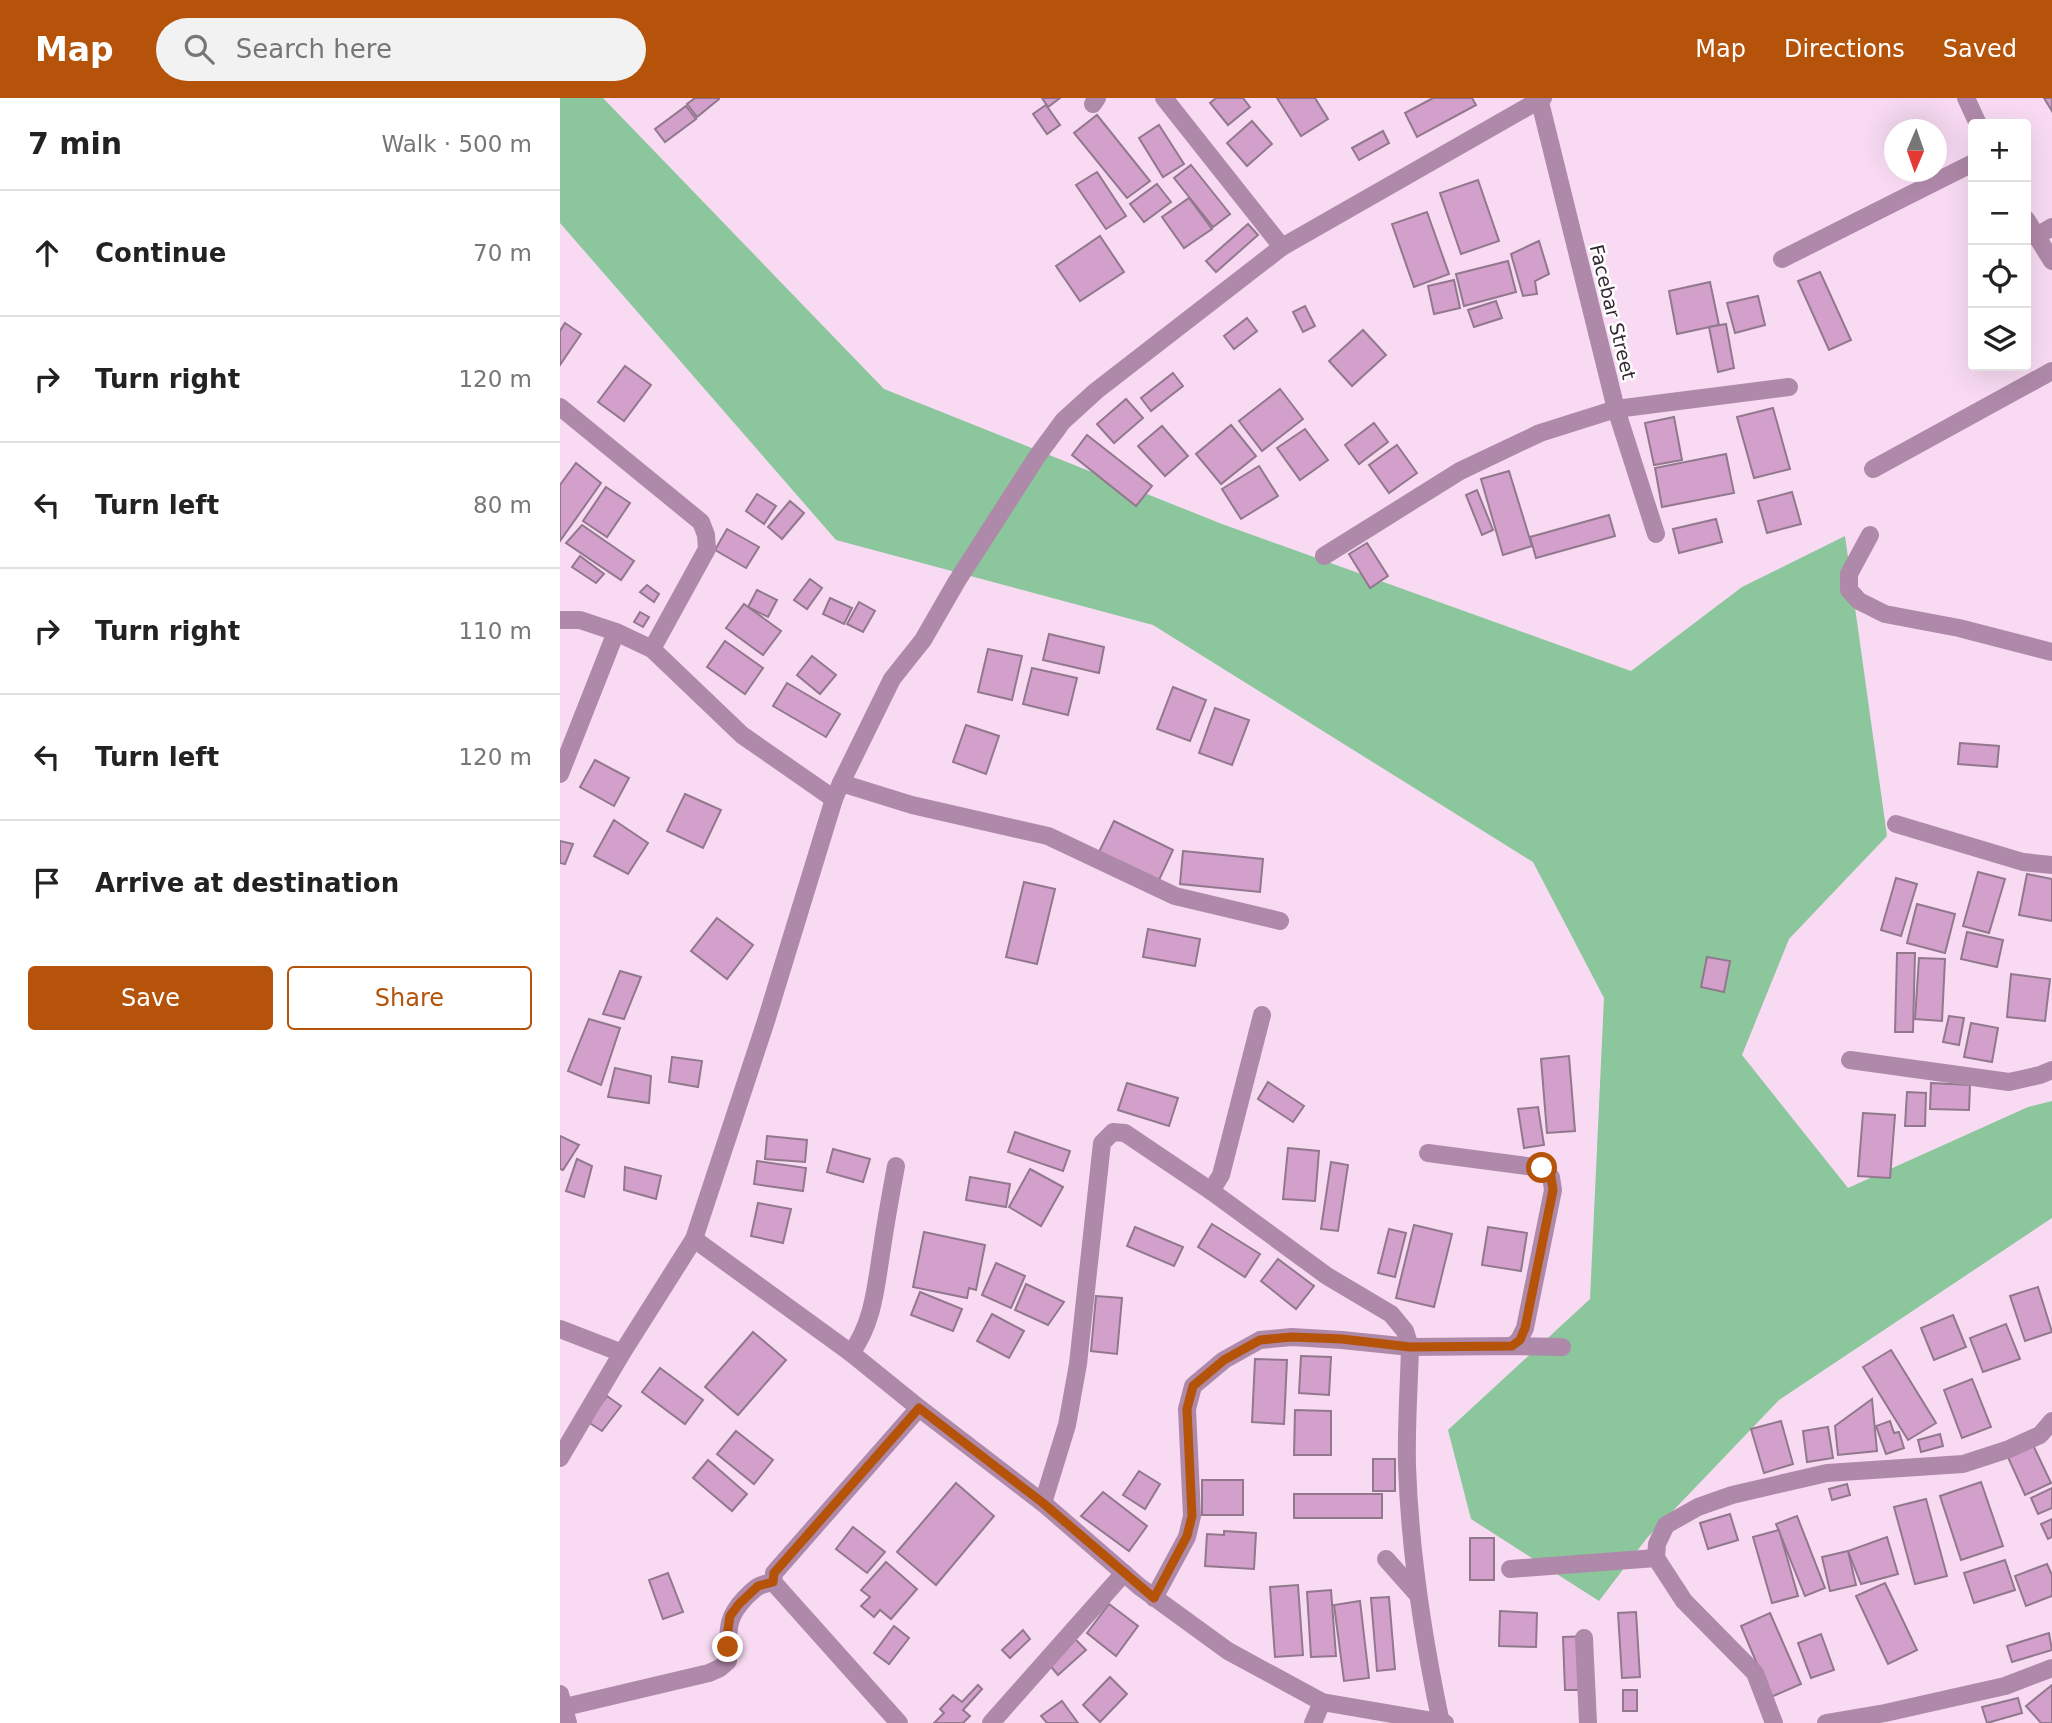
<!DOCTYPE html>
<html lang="en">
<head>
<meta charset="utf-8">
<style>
	:root { --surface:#fff; --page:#f2f2f2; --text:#222; --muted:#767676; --line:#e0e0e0; --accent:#b45309 }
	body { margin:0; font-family:"DejaVu Sans",sans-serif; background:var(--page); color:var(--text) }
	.controls { position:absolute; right:21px; top:21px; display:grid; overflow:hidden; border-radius:7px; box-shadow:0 7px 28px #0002 }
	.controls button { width:63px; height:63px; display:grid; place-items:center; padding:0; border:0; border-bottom:2px solid var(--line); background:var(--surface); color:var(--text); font:35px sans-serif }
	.compass { position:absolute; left:1324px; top:21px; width:63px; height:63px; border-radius:50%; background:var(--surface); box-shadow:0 7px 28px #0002; rotate:182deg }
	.stop { position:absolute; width:21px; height:21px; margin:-16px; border:5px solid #b45309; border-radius:50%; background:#fff }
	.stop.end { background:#b45309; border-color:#fff; box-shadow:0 2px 7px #0008 }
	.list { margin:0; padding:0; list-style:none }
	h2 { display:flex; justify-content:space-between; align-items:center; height:91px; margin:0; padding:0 28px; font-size:30px }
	h2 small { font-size:23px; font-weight:400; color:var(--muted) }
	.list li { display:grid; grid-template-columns:46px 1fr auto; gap:21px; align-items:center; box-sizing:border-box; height:126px; padding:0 28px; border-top:2px solid var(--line) }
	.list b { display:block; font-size:26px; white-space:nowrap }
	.list em { font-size:23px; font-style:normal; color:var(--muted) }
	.actions { display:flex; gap:14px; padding:21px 28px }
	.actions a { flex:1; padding:16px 0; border:2px solid var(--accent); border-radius:7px; text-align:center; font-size:24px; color:var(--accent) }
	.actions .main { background:var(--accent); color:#fff }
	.icon { flex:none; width:38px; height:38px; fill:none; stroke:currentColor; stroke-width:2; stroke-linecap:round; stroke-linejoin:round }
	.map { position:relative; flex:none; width:1492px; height:1625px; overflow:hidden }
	header { display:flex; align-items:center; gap:42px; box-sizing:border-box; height:98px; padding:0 35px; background:var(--accent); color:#fff }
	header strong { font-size:33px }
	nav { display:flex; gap:38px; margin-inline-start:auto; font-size:24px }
	.search { width:490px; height:63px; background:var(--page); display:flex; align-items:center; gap:18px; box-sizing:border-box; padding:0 24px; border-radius:38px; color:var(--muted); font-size:26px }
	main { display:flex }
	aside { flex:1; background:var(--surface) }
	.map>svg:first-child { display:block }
	.forest { fill:#8cc69c }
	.building { fill:#d3a0cc; stroke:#91788d; stroke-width:2 }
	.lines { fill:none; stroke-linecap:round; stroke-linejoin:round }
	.street { stroke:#af89a9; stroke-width:18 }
	.route { stroke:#b45309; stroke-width:9 }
	.labels { text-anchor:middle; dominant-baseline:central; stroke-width:5; stroke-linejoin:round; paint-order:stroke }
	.street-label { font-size:19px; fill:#332831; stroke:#fff }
</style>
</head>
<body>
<header>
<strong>Map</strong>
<div class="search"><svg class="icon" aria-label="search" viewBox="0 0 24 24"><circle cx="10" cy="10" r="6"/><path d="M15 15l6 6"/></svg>Search here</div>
<nav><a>Map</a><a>Directions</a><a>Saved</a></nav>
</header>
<main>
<aside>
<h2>7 min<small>Walk · 500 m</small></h2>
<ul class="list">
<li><svg class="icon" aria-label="ahead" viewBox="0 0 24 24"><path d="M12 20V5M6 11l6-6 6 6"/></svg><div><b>Continue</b></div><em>70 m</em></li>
<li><svg class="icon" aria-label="right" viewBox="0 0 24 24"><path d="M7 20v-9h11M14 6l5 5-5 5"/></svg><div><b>Turn right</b></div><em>120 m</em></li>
<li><svg class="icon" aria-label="left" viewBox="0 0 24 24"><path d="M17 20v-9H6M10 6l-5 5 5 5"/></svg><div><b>Turn left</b></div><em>80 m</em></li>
<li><svg class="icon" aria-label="right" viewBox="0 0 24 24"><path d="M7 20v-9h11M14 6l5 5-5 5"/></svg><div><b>Turn right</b></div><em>110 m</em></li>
<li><svg class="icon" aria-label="left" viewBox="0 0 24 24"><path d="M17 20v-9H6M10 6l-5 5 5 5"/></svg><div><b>Turn left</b></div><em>120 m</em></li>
<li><svg class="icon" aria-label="arrive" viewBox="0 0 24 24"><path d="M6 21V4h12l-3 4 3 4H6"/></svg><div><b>Arrive at destination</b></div></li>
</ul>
<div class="actions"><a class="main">Save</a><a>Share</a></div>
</aside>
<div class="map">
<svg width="1492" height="1625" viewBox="0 0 1492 1625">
	<rect width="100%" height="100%" fill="#f8dbf3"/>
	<polygon class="forest" points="0,0 43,0 324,291 662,426 1071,573 1182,489 1285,438 1327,738 1229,841 1182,957 1288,1090 1468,1009 1492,1003 1492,1120 1219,1302 1087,1440 1039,1503 911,1421 888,1332 1030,1201 1044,900 973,764 593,527 276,442 0,125"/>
	<g class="building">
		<polygon points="135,0 159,0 159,1 137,19 127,6"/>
		<polygon points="482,0 500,0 488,9"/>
		<polygon points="656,0 683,0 690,9 668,27 650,5"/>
		<polygon points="717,0 755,0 768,21 741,38"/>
		<polygon points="873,0 912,0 916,7 857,39 845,15"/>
		<polygon points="1484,0 1492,0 1492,13"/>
		<polygon points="486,7 500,27 487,36 473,16"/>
		<polygon points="126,8 136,21 105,44 95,31"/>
		<polygon points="537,17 590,83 567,100 514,35"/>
		<polygon points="692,23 712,46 687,68 667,45"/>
		<polygon points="599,27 624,66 603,79 579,40"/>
		<polygon points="823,33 829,45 799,62 792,50"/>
		<polygon points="631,67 670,116 653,129 614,80"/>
		<polygon points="537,74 566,118 546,131 516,87"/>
		<polygon points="918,82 939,143 901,156 880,95"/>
		<polygon points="597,86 611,104 584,124 570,106"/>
		<polygon points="629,100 652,131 624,150 602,119"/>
		<polygon points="867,114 889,176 854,189 832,126"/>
		<polygon points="688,126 698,137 656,174 646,163"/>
		<polygon points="540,138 564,174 520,203 496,168"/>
		<polygon points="979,143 989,176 975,183 977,196 963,198 951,156"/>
		<polygon points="948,163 956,194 904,208 896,176"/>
		<polygon points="1260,174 1291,242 1269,252 1238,183"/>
		<polygon points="894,182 900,210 874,216 868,188"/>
		<polygon points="1150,184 1159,227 1117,236 1109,193"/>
		<polygon points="1198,198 1205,227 1175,235 1167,205"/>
		<polygon points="936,203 942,220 914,229 908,212"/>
		<polygon points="745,208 755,228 743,234 733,214"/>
		<polygon points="687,220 697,233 674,251 664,238"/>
		<polygon points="5,225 21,236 0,267 0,233"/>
		<polygon points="1166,226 1174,270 1158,274 1149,229"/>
		<polygon points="803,232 826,257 792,288 769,263"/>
		<polygon points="65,268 91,287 64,323 38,304"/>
		<polygon points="613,275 623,288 591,313 581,300"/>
		<polygon points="720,291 743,321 702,353 679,323"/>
		<polygon points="566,301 583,320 554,345 537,326"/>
		<polygon points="1213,310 1230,371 1194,380 1177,319"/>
		<polygon points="1114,319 1122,362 1094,367 1085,325"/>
		<polygon points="814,325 828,344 799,366 785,347"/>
		<polygon points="671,327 696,358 661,386 636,356"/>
		<polygon points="602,328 628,358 605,378 578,348"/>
		<polygon points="745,331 768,362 740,382 717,350"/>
		<polygon points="527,337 592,388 576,408 512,357"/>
		<polygon points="837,347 857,375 829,395 809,367"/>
		<polygon points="1166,356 1174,395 1102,409 1095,370"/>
		<polygon points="16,365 41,385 0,443 0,387"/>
		<polygon points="699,368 718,398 681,421 662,391"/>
		<polygon points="949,373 972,448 943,457 921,381"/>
		<polygon points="46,389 70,405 47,439 23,423"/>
		<polygon points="917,392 933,432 922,437 906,397"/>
		<polygon points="1232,394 1241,426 1207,435 1198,403"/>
		<polygon points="197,396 216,408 204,426 186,413"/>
		<polygon points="230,403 244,415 222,441 208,429"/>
		<polygon points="1049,417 1055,438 976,460 970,439"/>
		<polygon points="1156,421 1162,444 1119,455 1113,431"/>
		<polygon points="22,427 74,463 61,482 6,445"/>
		<polygon points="167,431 199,449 186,470 155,452"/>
		<polygon points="807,445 828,478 810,490 789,456"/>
		<polygon points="20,458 44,476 36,485 12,469"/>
		<polygon points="250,481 262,490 247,511 234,502"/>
		<polygon points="87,487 99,496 94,504 80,494"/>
		<polygon points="197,492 217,502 208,519 188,509"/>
		<polygon points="270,500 292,510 284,526 263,516"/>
		<polygon points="299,504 315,513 303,534 287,526"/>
		<polygon points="184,506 221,533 203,557 166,530"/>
		<polygon points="80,514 89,519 83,529 74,524"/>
		<polygon points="489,536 544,549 539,575 483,562"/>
		<polygon points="165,543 203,570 185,596 147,569"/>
		<polygon points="428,551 462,558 452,602 418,594"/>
		<polygon points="252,558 276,577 260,596 237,577"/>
		<polygon points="472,570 517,580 508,617 463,606"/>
		<polygon points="227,585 280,616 266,639 213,608"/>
		<polygon points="613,589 646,602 630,643 597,631"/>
		<polygon points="655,610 689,622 672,667 639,655"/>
		<polygon points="406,627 439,638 426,676 393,664"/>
		<polygon points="1400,645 1439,648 1437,669 1398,666"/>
		<polygon points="35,662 69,680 54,708 20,689"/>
		<polygon points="125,696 161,712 143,750 107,733"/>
		<polygon points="54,722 88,745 68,776 34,758"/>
		<polygon points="554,723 613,752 599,782 539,754"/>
		<polygon points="0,743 13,746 5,766 0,765"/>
		<polygon points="623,753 703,761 700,794 620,786"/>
		<polygon points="1418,774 1445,781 1429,835 1403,828"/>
		<polygon points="1467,776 1492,781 1492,823 1459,817"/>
		<polygon points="1336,780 1357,786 1341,838 1321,832"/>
		<polygon points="464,784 495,791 477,866 446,859"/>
		<polygon points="1357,806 1395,816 1385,855 1347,845"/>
		<polygon points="157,820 193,847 167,881 131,853"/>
		<polygon points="588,831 640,841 635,868 583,859"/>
		<polygon points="1407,834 1443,842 1437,869 1401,861"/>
		<polygon points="1337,855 1355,855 1353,934 1335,934"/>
		<polygon points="1147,859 1170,863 1164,894 1141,889"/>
		<polygon points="1359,860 1385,861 1382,923 1355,921"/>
		<polygon points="60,873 81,879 64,921 43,916"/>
		<polygon points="1451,876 1490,881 1485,923 1447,919"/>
		<polygon points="1389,918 1404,920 1399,947 1383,944"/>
		<polygon points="29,921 60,930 41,987 8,973"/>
		<polygon points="1411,925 1438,930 1432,964 1404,959"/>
		<polygon points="1009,958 1015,1033 987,1035 981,961"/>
		<polygon points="112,959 142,963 138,989 109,984"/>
		<polygon points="55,970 91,978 89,1005 48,999"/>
		<polygon points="708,984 744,1008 733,1024 698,1001"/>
		<polygon points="567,985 618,1000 609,1028 558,1012"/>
		<polygon points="1371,985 1410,987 1409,1012 1370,1011"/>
		<polygon points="1347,994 1366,995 1365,1028 1345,1028"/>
		<polygon points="978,1009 984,1047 964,1050 958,1011"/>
		<polygon points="1303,1015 1335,1017 1330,1080 1298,1078"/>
		<polygon points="455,1034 510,1053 503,1073 448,1054"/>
		<polygon points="0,1038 19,1047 3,1072 0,1071"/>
		<polygon points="207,1038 247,1042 245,1064 205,1061"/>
		<polygon points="728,1050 759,1053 755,1103 723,1101"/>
		<polygon points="273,1051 310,1061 303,1084 267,1074"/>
		<polygon points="17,1061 32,1068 24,1099 6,1093"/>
		<polygon points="197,1063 246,1070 243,1093 194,1086"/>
		<polygon points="771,1064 788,1067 778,1133 761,1131"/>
		<polygon points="65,1069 101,1078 96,1101 64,1092"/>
		<polygon points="470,1071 503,1089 481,1128 449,1109"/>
		<polygon points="410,1079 450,1086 446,1109 406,1102"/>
		<polygon points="198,1105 231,1111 223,1145 191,1138"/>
		<polygon points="652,1126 700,1156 685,1179 638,1149"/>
		<polygon points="854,1127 892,1136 874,1209 836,1200"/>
		<polygon points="575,1129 623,1149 614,1168 567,1148"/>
		<polygon points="928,1129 967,1135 961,1173 922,1167"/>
		<polygon points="829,1131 846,1135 835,1179 818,1175"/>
		<polygon points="364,1134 425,1147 416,1192 409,1190 407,1200 353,1189"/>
		<polygon points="718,1161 754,1188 736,1211 701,1183"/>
		<polygon points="436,1165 465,1178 451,1210 422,1197"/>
		<polygon points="466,1186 504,1204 488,1227 455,1212"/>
		<polygon points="1478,1189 1492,1234 1465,1243 1450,1198"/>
		<polygon points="360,1194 402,1211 393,1233 351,1217"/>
		<polygon points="536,1198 562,1200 557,1256 531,1253"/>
		<polygon points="432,1216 464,1233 449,1260 417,1243"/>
		<polygon points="1393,1217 1406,1249 1374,1262 1361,1230"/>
		<polygon points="1446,1226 1460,1261 1423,1274 1410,1240"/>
		<polygon points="193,1234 226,1262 178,1317 145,1289"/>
		<polygon points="1331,1252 1376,1325 1348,1342 1303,1269"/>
		<polygon points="741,1258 771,1259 769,1297 739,1295"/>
		<polygon points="695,1261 727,1262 724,1326 692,1324"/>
		<polygon points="100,1270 143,1302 125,1326 82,1294"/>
		<polygon points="1412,1281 1431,1329 1402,1340 1384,1292"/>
		<polygon points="47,1298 61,1308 42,1333 28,1324"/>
		<polygon points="1312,1301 1317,1353 1278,1357 1275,1328"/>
		<polygon points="735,1312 771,1313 771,1357 734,1357"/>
		<polygon points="1221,1323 1233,1366 1204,1375 1191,1331"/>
		<polygon points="1330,1323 1334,1335 1339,1334 1344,1350 1326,1356 1316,1328"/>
		<polygon points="1268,1329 1273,1360 1247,1364 1243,1333"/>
		<polygon points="176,1333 213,1362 194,1386 157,1356"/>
		<polygon points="1380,1336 1383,1348 1361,1354 1358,1342"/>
		<polygon points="1472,1345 1491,1385 1465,1397 1447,1357"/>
		<rect x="813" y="1361" width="22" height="32"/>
		<polygon points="148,1362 187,1396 172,1413 133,1380"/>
		<polygon points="579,1373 600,1386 585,1411 563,1397"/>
		<rect x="642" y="1382" width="41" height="35"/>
		<polygon points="1421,1384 1443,1448 1401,1462 1380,1398"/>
		<polygon points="396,1385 434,1418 376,1487 337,1454"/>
		<polygon points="1287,1386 1290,1397 1272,1402 1269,1391"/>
		<polygon points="1492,1390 1492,1410 1478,1416 1471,1400"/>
		<polygon points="543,1394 587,1428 569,1453 521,1418"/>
		<rect x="734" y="1396" width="88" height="24"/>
		<polygon points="1366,1401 1387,1478 1355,1486 1334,1409"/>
		<polygon points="1170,1416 1178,1442 1148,1451 1140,1425"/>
		<polygon points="1237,1418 1265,1490 1245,1498 1216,1426"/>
		<polygon points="1492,1421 1492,1439 1488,1441 1481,1426"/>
		<polygon points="293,1429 325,1454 307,1475 276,1451"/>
		<polygon points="1219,1432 1238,1498 1212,1505 1193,1439"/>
		<polygon points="664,1433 696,1435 694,1471 645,1468 647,1436 664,1437"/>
		<polygon points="1327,1439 1338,1476 1301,1486 1288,1453"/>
		<rect x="910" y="1440" width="24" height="42"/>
		<polygon points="1288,1453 1296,1487 1270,1493 1262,1459"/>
		<polygon points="1445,1462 1455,1492 1414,1505 1404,1475"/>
		<polygon points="326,1464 357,1491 331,1521 320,1512 314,1519 301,1508 310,1499 301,1492"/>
		<polygon points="1487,1466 1492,1477 1492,1498 1466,1508 1455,1478"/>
		<polygon points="108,1475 123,1514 103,1521 89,1482"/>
		<polygon points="1325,1485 1357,1552 1328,1566 1296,1498"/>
		<polygon points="738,1487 743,1557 715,1559 710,1489"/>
		<polygon points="771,1492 776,1558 751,1559 747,1494"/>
		<polygon points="829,1499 835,1571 817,1573 811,1500"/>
		<polygon points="800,1503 809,1580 784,1583 774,1507"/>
		<polygon points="549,1506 578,1528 556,1558 527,1535"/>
		<polygon points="940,1513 977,1515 976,1549 939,1548"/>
		<polygon points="1076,1514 1080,1579 1062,1580 1058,1515"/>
		<polygon points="1210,1515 1241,1586 1211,1599 1181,1528"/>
		<polygon points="334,1528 349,1540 329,1566 314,1555"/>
		<polygon points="463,1532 470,1541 450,1560 442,1552"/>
		<polygon points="1489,1535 1492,1552 1452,1564 1447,1548"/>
		<polygon points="1261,1536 1274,1572 1251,1580 1238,1545"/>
		<polygon points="1031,1538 1033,1592 1005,1592 1003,1539"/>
		<polygon points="514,1540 526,1552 498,1577 487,1564"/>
		<polygon points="550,1579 567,1596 540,1624 523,1607"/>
		<polygon points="418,1587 422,1591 403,1612 410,1618 403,1625 374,1625 384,1615 380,1611 393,1597 402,1604"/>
		<polygon points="1492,1587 1492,1625 1481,1625 1466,1608"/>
		<rect x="1063" y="1592" width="14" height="21"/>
		<polygon points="1458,1600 1462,1615 1427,1625 1422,1609"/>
		<polygon points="502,1603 518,1625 487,1625 481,1618"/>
	</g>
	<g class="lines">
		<g class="street">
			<polyline points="604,0 722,149"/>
			<polyline points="979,0 1056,311 1096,436"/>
			<polyline points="1406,0 1418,26"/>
			<polyline points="533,6 537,0"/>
			<polyline points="1466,121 1492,163"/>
			<polyline points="1475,139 1492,129"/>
			<polyline points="1222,161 1413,65"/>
			<polyline points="0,309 141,424 146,437 147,451 92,551"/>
			<polyline points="1313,371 1492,273"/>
			<polyline points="1310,437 1289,476 1289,492 1299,503 1325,516 1399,530 1492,554"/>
			<polyline points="764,458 900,373 980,335 1056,311 1229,289"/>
			<polyline points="0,522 20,522 56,534 92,551 182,637 274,701"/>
			<polyline points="0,676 56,534"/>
			<polyline points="281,685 352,707 488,738 615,798 720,823"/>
			<polyline points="1336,726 1463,764 1492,767"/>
			<polyline points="1290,962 1449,984 1480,977 1492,972"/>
			<polyline points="868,1055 982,1070 991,1079 993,1092 965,1230 959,1242 952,1248"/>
			<polyline points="651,1093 661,1077 702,917"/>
			<polyline points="134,1141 291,1255 359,1310 483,1405 580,1489 668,1553 762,1604 885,1625"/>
			<polyline points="0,1231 62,1255"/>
			<path d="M291,1255C314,1224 316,1186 322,1150C326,1122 331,1095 336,1068"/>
			<polyline points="0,1360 62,1255 134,1141 206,923 274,701 281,685 332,581 363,542 397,483 478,357 503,323 536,293 722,149 983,0"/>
			<path d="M483,1405L507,1327L518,1266L542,1045L553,1034L565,1035L651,1093L767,1178L831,1216L845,1233L850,1249C849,1289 846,1329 847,1368C850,1455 863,1540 881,1625"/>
			<polyline points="826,1461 858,1497"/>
			<polyline points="950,1471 1096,1460"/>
			<polyline points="594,1500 627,1439 632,1418 627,1311 633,1288 664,1262 700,1242 732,1239 782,1242 850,1249 952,1248 1002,1249"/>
			<polyline points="1024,1540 1028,1625"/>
			<polyline points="0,1596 8,1625"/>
			<path d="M5,1609L149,1575L160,1570L168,1563C169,1535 164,1522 185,1500C196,1489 198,1487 213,1484"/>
			<polyline points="339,1625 213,1484 214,1475 359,1310"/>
			<polyline points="431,1625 564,1475"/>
			<polyline points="753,1625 762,1604"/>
			<polyline points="1214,1625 1195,1575 1124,1503 1096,1460 1097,1446 1106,1427 1138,1409 1172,1397 1267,1375 1403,1366 1449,1351 1480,1337 1492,1323"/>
			<polyline points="1266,1625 1325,1615 1445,1588 1492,1570"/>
		</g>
	</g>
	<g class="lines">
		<polyline class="route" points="168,1549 168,1531 170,1518 179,1506 198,1488 213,1484 214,1475 359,1310 483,1405 594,1500 627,1438 632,1418 627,1311 633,1288 664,1262 700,1242 732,1239 782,1241 850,1249 952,1248 960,1242 965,1230 993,1092 991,1079 982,1070"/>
	</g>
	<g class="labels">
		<g class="street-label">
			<text transform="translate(1053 214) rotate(76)">Facebar Street</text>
		</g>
	</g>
</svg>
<div class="controls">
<button>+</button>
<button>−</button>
<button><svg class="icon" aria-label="locate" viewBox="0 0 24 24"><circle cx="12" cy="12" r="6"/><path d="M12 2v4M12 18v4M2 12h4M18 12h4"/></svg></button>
<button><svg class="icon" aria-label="layers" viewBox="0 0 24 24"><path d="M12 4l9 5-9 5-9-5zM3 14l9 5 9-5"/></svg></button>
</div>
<svg class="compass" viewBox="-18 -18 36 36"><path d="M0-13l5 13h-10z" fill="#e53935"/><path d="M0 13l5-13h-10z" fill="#767676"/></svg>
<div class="stop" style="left:982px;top:1070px"></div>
<div class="stop end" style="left:168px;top:1549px"></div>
</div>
</main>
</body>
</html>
